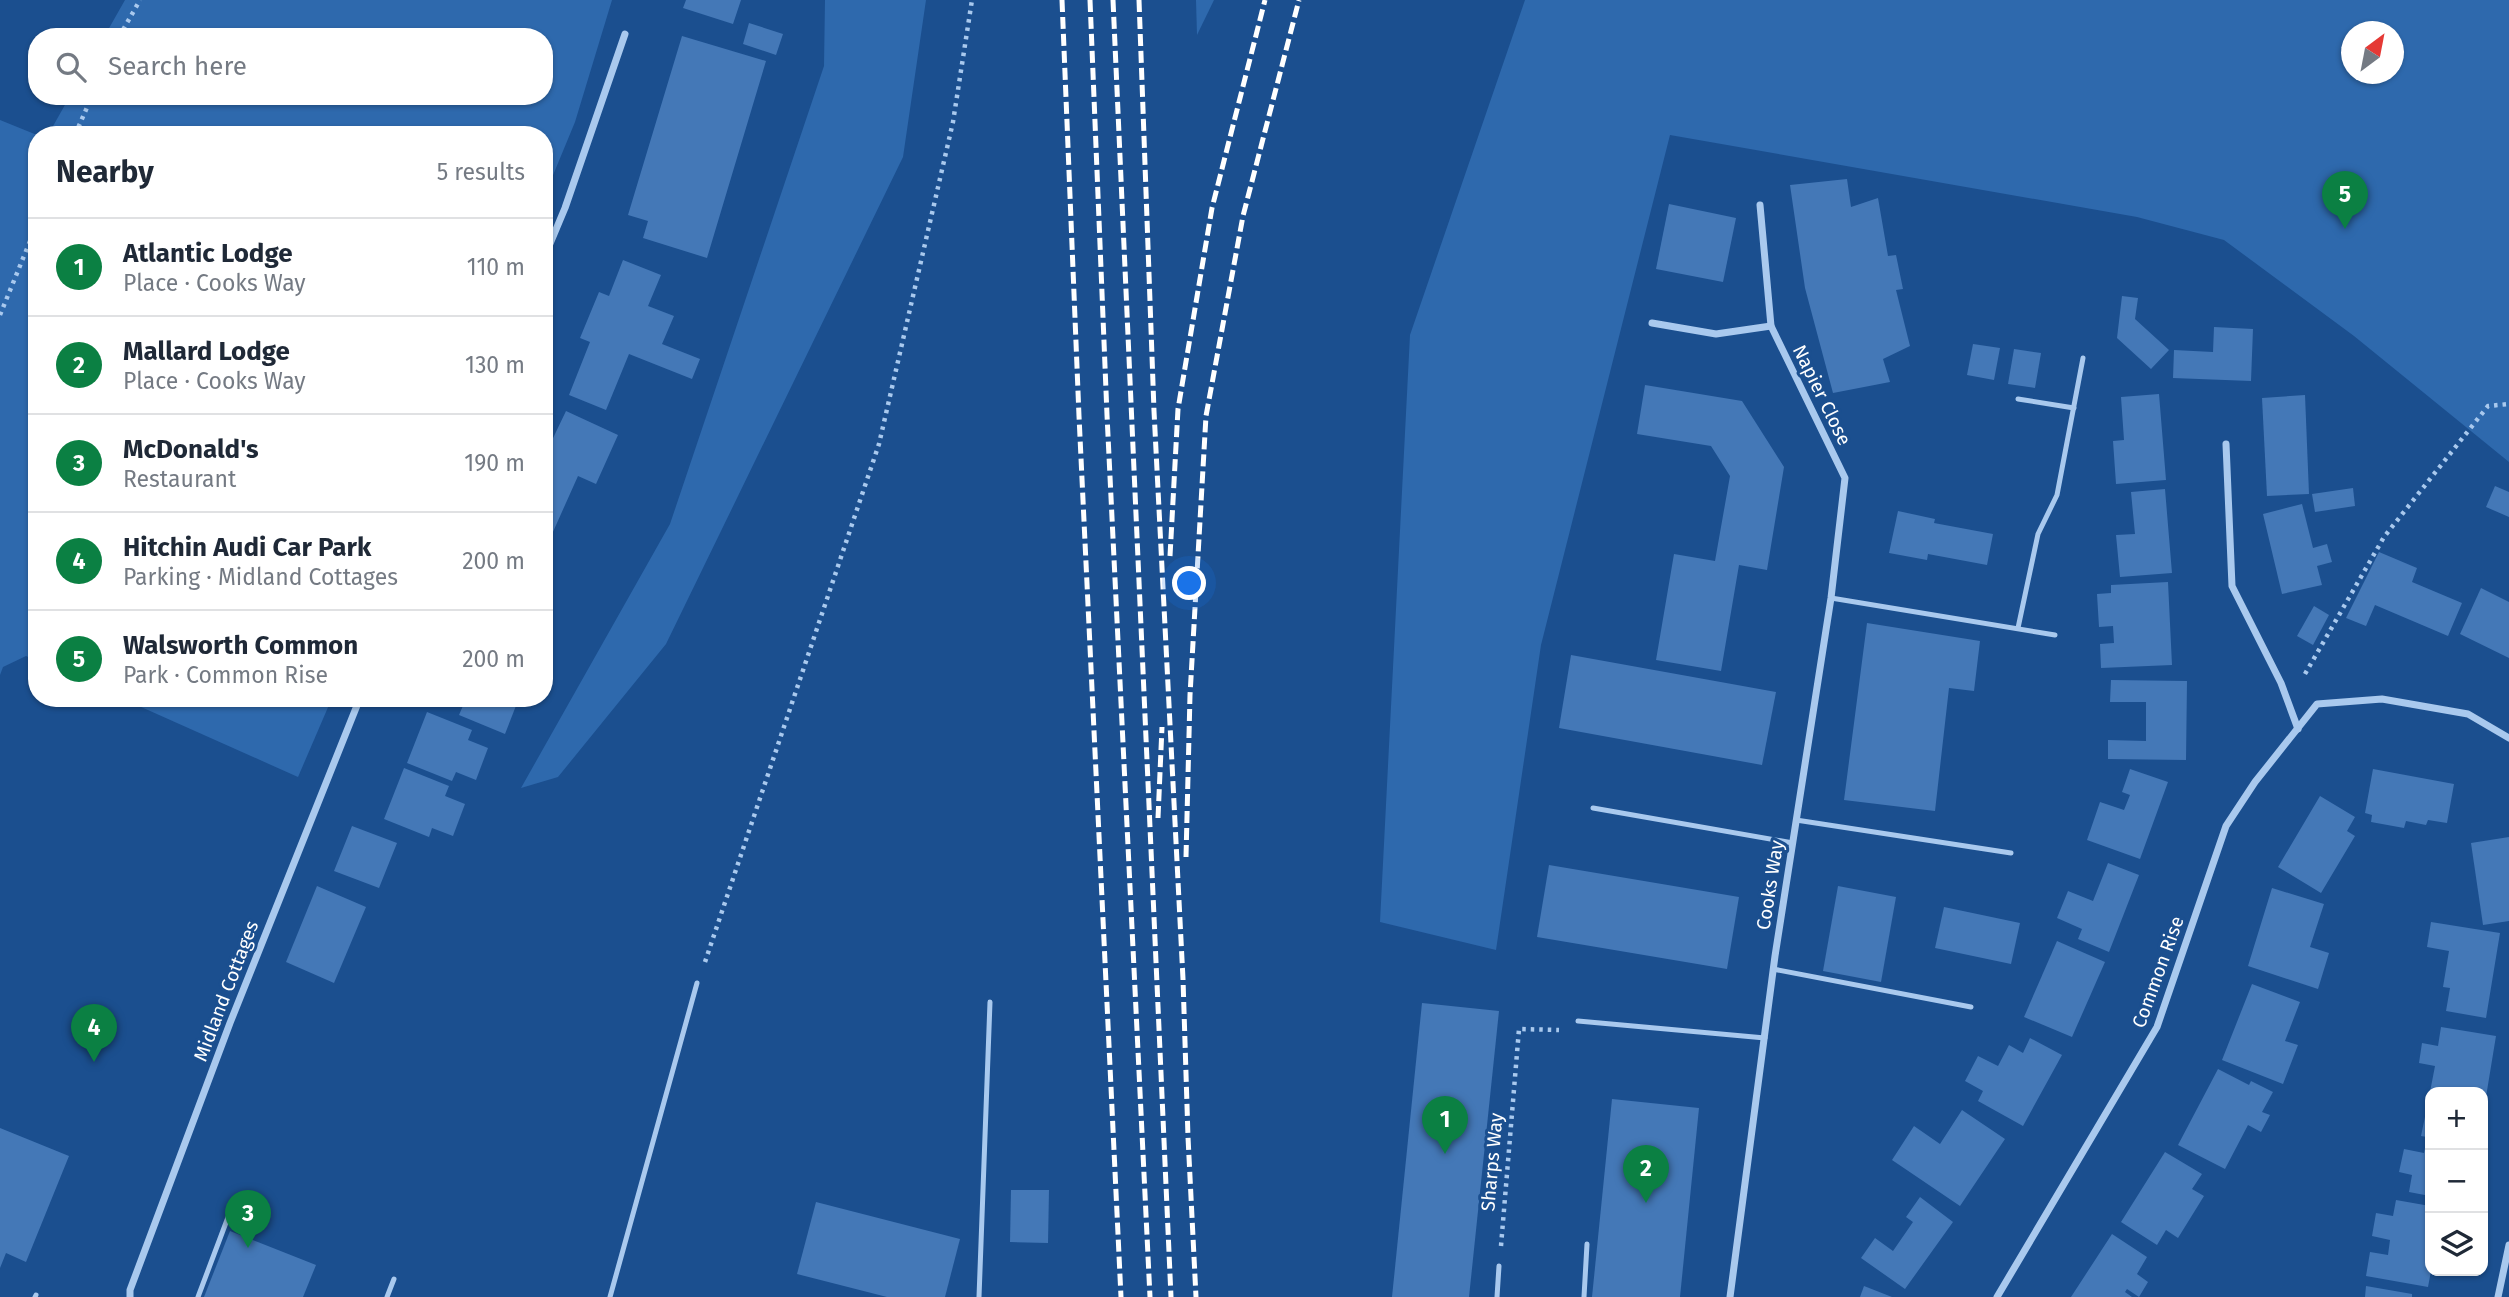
<!DOCTYPE html>
<html lang="en">
<head>
<meta charset="utf-8">
<style>
	:root { --surface:#fff; --page:#f2f2f3; --text:#1f2937; --muted:#747a83; --line:#e0e1e3; --accent:#0b8043 }
	body { margin:0; font-family:"Fira Sans",sans-serif; background:var(--page); color:var(--text) }
	.controls { position:absolute; right:21px; bottom:21px; display:grid; overflow:hidden; border-radius:14px; box-shadow:0 2px 5px #0004 }
	.controls button { width:63px; height:63px; display:grid; place-items:center; padding:0; border:0; border-bottom:2px solid var(--line); background:var(--surface); color:var(--text); font:35px sans-serif }
	.compass { position:absolute; left:2341px; top:21px; width:63px; height:63px; border-radius:50%; background:var(--surface); box-shadow:0 2px 5px #0004; rotate:32deg }
	.you { position:absolute; left:1190px; top:584px; width:24px; height:24px; margin:-18px; border:5px solid #fff; border-radius:50%; background:#1a73e8; box-shadow:0 0 0 10px #1a73e833 }
	.badge { display:grid; place-items:center; width:46px; height:46px; border-radius:50%; background:var(--accent); color:#fff; font-size:23px; font-weight:700 }
	.pin { position:absolute; translate:-50% -58px; filter:drop-shadow(0 2px 4px #0008) }
	.pin::after { content:''; position:absolute; top:37px; width:24px; height:21px; background:inherit; clip-path:polygon(0 0,100% 0,50% 100%) }
	.list { margin:0; padding:0; list-style:none }
	h2 { display:flex; justify-content:space-between; align-items:center; height:91px; margin:0; padding:0 28px; font-size:30px }
	h2 small { font-size:23px; font-weight:400; color:var(--muted) }
	.list li { display:grid; grid-template-columns:46px 1fr auto; gap:21px; align-items:center; box-sizing:border-box; height:98px; padding:0 28px; border-top:2px solid var(--line) }
	.list b { display:block; font-size:26px; white-space:nowrap }
	.list p { margin:0; font-size:23px; white-space:nowrap; color:var(--muted) }
	.list em { font-size:23px; font-style:normal; color:var(--muted) }
	.icon { flex:none; width:38px; height:38px; fill:none; stroke:currentColor; stroke-width:2; stroke-linecap:round; stroke-linejoin:round }
	.map { position:relative; flex:none; width:2509px; height:1297px; overflow:hidden }
	.search { position:absolute; background:var(--surface); box-shadow:0 2px 5px #0004; left:28px; top:28px; width:525px; height:77px; display:flex; align-items:center; gap:18px; box-sizing:border-box; padding:0 24px; border-radius:28px; color:var(--muted); font-size:26px }
	.panel { position:absolute; background:var(--surface); box-shadow:0 2px 5px #0004; left:28px; top:126px; width:525px; height:581px; border-radius:28px }
	.map>svg:first-child { display:block }
	.green { fill:#2e69ad; fill-rule:evenodd }
	.building { fill:#4478b7 }
	.lines { fill:none; stroke-linecap:round; stroke-linejoin:round }
	.path { stroke:#a9c9ee; stroke-width:4.5; stroke-dasharray:3.5 5; stroke-linecap:butt }
	.service { stroke:#a9c9ee; stroke-width:5 }
	.minor { stroke:#a9c9ee; stroke-width:7 }
	.rail { stroke:#fff; stroke-width:5; stroke-dasharray:12 5; stroke-linecap:butt }
	.labels { text-anchor:middle; dominant-baseline:central; stroke-width:6; stroke-linejoin:round; paint-order:stroke }
	.street-label { font-size:19px; fill:#fff; stroke:#1b4f8f }
</style>
</head>
<body>
<div class="map">
<svg width="2509" height="1297" viewBox="0 0 2509 1297">
	<rect width="100%" height="100%" fill="#1b4f8f"/>
	<g class="green">
		<polygon points="125,0 612,0 575,122 544,197 544,135 48,135 70,96 544,96 544,37 104,37"/>
		<polygon points="825,0 926,0 903,157 666,644 558,777 521,788 670,524 824,66"/>
		<polygon points="1196,0 1214,0 1197,35"/>
		<path d="M1525,0H2509V462L2354,336L2224,240L2137,217L1670,135L1541,645L1496,950L1380,922L1410,335ZM2352,32H2394V74H2352Z"/>
		<polygon points="0,120 37,135 37,661 26,656 3,667 0,675"/>
		<polygon points="121,698 332,698 298,777"/>
	</g>
	<g class="building">
		<polygon points="686,0 741,0 733,24 683,8"/>
		<polygon points="749,23 783,34 776,55 743,44"/>
		<polygon points="682,36 766,61 707,258 643,238 648,221 628,215"/>
		<polygon points="1847,179 1851,207 1878,198 1888,256 1896,255 1903,289 1896,290 1910,346 1883,359 1890,382 1833,393 1805,288 1790,185"/>
		<polygon points="1669,204 1736,218 1723,282 1656,269"/>
		<polygon points="623,260 661,275 648,306 674,316 662,344 700,359 692,379 629,354 606,410 569,395 590,342 580,338 599,292 609,296"/>
		<polygon points="2122,296 2138,298 2135,319 2169,350 2151,369 2117,338"/>
		<polygon points="2214,327 2253,329 2251,381 2173,378 2174,350 2213,352"/>
		<polygon points="1973,344 2000,348 1994,380 1967,375"/>
		<polygon points="2014,349 2041,353 2035,388 2008,384"/>
		<polygon points="1645,385 1742,401 1784,467 1767,570 1739,565 1721,671 1656,660 1674,554 1715,561 1730,476 1711,446 1637,434"/>
		<polygon points="2159,394 2166,480 2116,484 2113,441 2124,440 2121,397"/>
		<polygon points="2305,395 2309,494 2267,496 2262,398"/>
		<polygon points="566,411 618,435 596,484 578,476 544,552 544,457"/>
		<polygon points="2495,486 2509,492 2509,517 2486,507"/>
		<polygon points="2353,488 2355,506 2315,512 2312,494"/>
		<polygon points="2165,489 2172,573 2120,577 2116,535 2135,534 2131,492"/>
		<polygon points="2302,504 2313,548 2327,544 2332,562 2317,566 2322,585 2282,594 2263,514"/>
		<polygon points="1898,511 1935,519 1934,523 1993,534 1987,565 1928,554 1927,560 1889,553"/>
		<polygon points="2379,552 2417,568 2412,582 2462,603 2448,636 2375,605 2366,626 2346,618"/>
		<polygon points="2168,582 2172,665 2101,668 2100,644 2114,643 2113,626 2099,627 2097,594 2111,593 2111,585"/>
		<polygon points="2481,588 2509,602 2509,658 2460,634"/>
		<polygon points="2314,606 2329,615 2313,645 2297,636"/>
		<polygon points="1867,623 1980,641 1974,691 1949,688 1935,811 1844,800"/>
		<polygon points="1571,655 1776,692 1762,765 1559,728"/>
		<polygon points="2111,680 2187,681 2186,760 2108,759 2108,740 2146,741 2146,702 2110,702"/>
		<polygon points="458,698 519,698 505,734 459,715 465,701"/>
		<polygon points="427,712 472,730 468,740 488,748 476,780 456,772 452,781 407,763"/>
		<polygon points="404,768 449,786 445,796 465,804 453,836 432,828 429,837 384,819"/>
		<polygon points="2130,769 2168,782 2140,859 2087,840 2100,802 2124,810 2130,795 2122,792"/>
		<polygon points="2373,769 2454,784 2447,823 2428,820 2426,825 2406,821 2404,828 2371,822 2372,815 2365,813"/>
		<polygon points="2320,796 2355,817 2347,831 2355,836 2321,893 2278,867"/>
		<polygon points="352,826 397,843 379,888 334,871"/>
		<polygon points="2509,837 2509,921 2483,925 2471,843"/>
		<polygon points="2108,863 2139,875 2109,952 2078,939 2082,929 2057,918 2068,891 2093,901"/>
		<polygon points="1549,865 1739,897 1727,969 1537,937"/>
		<polygon points="317,886 366,907 334,983 286,962"/>
		<polygon points="1838,886 1896,897 1881,982 1823,971"/>
		<polygon points="2272,888 2324,904 2310,947 2329,953 2318,989 2248,966"/>
		<polygon points="1944,907 2020,923 2011,964 1935,948"/>
		<polygon points="2431,922 2500,933 2486,1018 2446,1011 2450,988 2443,987 2449,951 2427,947"/>
		<polygon points="2057,941 2105,962 2072,1037 2024,1017"/>
		<polygon points="2252,984 2300,1002 2285,1041 2298,1045 2283,1084 2222,1060"/>
		<polygon points="1422,1003 1499,1011 1469,1297 1392,1297"/>
		<polygon points="2441,1027 2496,1036 2484,1109 2483,1092 2430,1092 2435,1066 2419,1063 2422,1043 2438,1046"/>
		<polygon points="2030,1038 2062,1055 2023,1126 1978,1101 1983,1091 1965,1081 1978,1056 1998,1066 2009,1045 2023,1053"/>
		<polygon points="2218,1069 2249,1085 2251,1081 2273,1092 2262,1112 2270,1115 2261,1132 2248,1125 2225,1169 2178,1145"/>
		<polygon points="1612,1099 1699,1108 1680,1297 1592,1297"/>
		<polygon points="1962,1110 2005,1139 1960,1206 1892,1160 1914,1126 1940,1144"/>
		<polygon points="2426,1112 2430,1112 2430,1196 2409,1192 2412,1175 2399,1172 2404,1149 2424,1153 2427,1137 2421,1136"/>
		<polygon points="0,1128 69,1156 26,1262 6,1253 0,1268"/>
		<polygon points="2165,1152 2202,1174 2192,1189 2204,1196 2178,1238 2166,1230 2157,1245 2121,1222"/>
		<polygon points="1011,1190 1049,1190 1048,1243 1010,1242"/>
		<polygon points="1920,1197 1953,1222 1905,1289 1861,1258 1875,1238 1893,1251 1913,1222 1906,1217"/>
		<polygon points="2396,1200 2430,1206 2431,1271 2428,1287 2366,1276 2370,1252 2388,1255 2390,1240 2372,1236 2376,1213 2393,1216"/>
		<polygon points="816,1202 960,1239 945,1297 887,1297 797,1274"/>
		<polygon points="230,1231 316,1265 303,1297 204,1297"/>
		<polygon points="2112,1234 2147,1257 2137,1274 2148,1282 2139,1297 2127,1289 2125,1292 2132,1297 2071,1297"/>
		<polygon points="1864,1286 1892,1297 1860,1297"/>
		<polygon points="2366,1286 2412,1294 2412,1297 2365,1297"/>
	</g>
	<g class="lines">
		<g class="path">
			<polyline points="119,37 140,0"/>
			<polyline points="75,135 92,96"/>
			<polyline points="0,315 37,224"/>
			<polyline points="2305,674 2384,537 2488,406 2509,404"/>
			<polyline points="705,962 879,444 953,122 972,0"/>
			<polyline points="1501,1246 1519,1029 1559,1030"/>
		</g>
		<g class="service">
			<polyline points="2018,399 2074,408"/>
			<polyline points="1831,598 2055,635"/>
			<polyline points="2018,628 2038,534 2057,495 2083,358"/>
			<polyline points="1593,808 1793,843"/>
			<polyline points="1796,820 2011,853"/>
			<polyline points="1773,969 1971,1007"/>
			<polyline points="1578,1021 1765,1038"/>
			<polyline points="35,1297 36,1295"/>
			<polyline points="198,1297 233,1204"/>
			<polyline points="387,1297 394,1279"/>
			<polyline points="610,1297 697,983"/>
			<polyline points="979,1297 990,1002"/>
			<polyline points="1497,1297 1499,1266"/>
			<polyline points="1584,1297 1587,1244"/>
		</g>
		<g class="minor">
			<polyline points="544,258 565,208 625,34"/>
			<polyline points="1652,323 1716,334 1771,326"/>
			<polyline points="2226,444 2232,586 2281,683 2298,729"/>
			<polyline points="130,1297 130,1290 230,1023 360,698"/>
			<polyline points="1730,1297 1775,956 1831,598 1845,478 1771,326 1760,205"/>
			<polyline points="1997,1297 2157,1027 2226,826 2255,782 2317,704 2382,699 2468,714 2509,738"/>
			<polyline points="2498,1297 2509,1245"/>
		</g>
		<g class="rail">
			<polyline points="1062,0 1079,416 1121,1297"/>
			<polyline points="1090,0 1107,415 1150,1297"/>
			<polyline points="1113,0 1171,1297"/>
			<polyline points="1139,0 1154,411 1183,979 1188,1137 1196,1297"/>
			<polyline points="1170,556 1178,409 1212,208 1265,0"/>
			<polyline points="1158,818 1162,727"/>
			<polyline points="1186,857 1190,695 1206,416 1243,216 1299,0"/>
		</g>
	</g>
	<g class="labels">
		<g class="street-label">
			<text transform="translate(1822 395) rotate(64)">Napier Close</text>
			<text transform="translate(1770 885) rotate(-81)">Cooks Way</text>
			<text transform="translate(2158 972) rotate(-70)">Common Rise</text>
			<text transform="translate(226 991) rotate(-69)">Midland Cottages</text>
			<text transform="translate(1492 1162) rotate(-85)">Sharps Way</text>
		</g>
	</g>
</svg>
<div class="controls">
<button>+</button>
<button>−</button>
<button><svg class="icon" aria-label="layers" viewBox="0 0 24 24"><path d="M12 4l9 5-9 5-9-5zM3 14l9 5 9-5"/></svg></button>
</div>
<svg class="compass" viewBox="-18 -18 36 36"><path d="M0-13l5 13h-10z" fill="#e53935"/><path d="M0 13l5-13h-10z" fill="#747a83"/></svg>
<div class="you"></div>
<div class="pin badge" style="left:1445px;top:1154px">1</div>
<div class="pin badge" style="left:1646px;top:1203px">2</div>
<div class="pin badge" style="left:248px;top:1248px">3</div>
<div class="pin badge" style="left:94px;top:1062px">4</div>
<div class="pin badge" style="left:2345px;top:229px">5</div>
<div class="search"><svg class="icon" aria-label="search" viewBox="0 0 24 24"><circle cx="10" cy="10" r="6"/><path d="M15 15l6 6"/></svg>Search here</div>
<section class="panel">
<h2>Nearby<small>5 results</small></h2>
<ul class="list">
<li><span class="badge">1</span><div><b>Atlantic Lodge</b><p>Place · Cooks Way</p></div><em>110 m</em></li>
<li><span class="badge">2</span><div><b>Mallard Lodge</b><p>Place · Cooks Way</p></div><em>130 m</em></li>
<li><span class="badge">3</span><div><b>McDonald's</b><p>Restaurant</p></div><em>190 m</em></li>
<li><span class="badge">4</span><div><b>Hitchin Audi Car Park</b><p>Parking · Midland Cottages</p></div><em>200 m</em></li>
<li><span class="badge">5</span><div><b>Walsworth Common</b><p>Park · Common Rise</p></div><em>200 m</em></li>
</ul>
</section>
</div>
</body>
</html>
